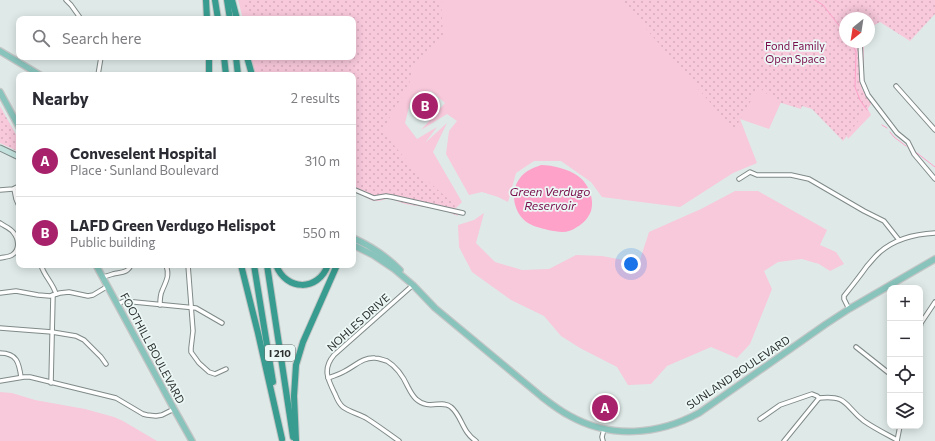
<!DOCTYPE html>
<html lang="en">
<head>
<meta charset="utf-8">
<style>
	:root { --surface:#fff; --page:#f7f7f7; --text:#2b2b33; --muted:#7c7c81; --line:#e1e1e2; --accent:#a7226b }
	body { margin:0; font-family:Commissioner,sans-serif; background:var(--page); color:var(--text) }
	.controls { position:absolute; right:12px; bottom:12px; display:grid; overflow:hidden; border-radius:8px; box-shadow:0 2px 10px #0003 }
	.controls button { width:36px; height:36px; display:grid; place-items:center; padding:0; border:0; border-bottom:1px solid var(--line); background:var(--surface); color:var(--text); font:20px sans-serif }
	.compass { position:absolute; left:839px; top:12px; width:36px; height:36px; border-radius:50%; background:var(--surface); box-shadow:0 2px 10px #0003; rotate:210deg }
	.you { position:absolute; left:631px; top:264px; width:14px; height:14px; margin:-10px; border:3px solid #fff; border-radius:50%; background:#1a73e8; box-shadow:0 0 0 6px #1a73e833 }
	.badge { display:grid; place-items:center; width:26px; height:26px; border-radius:50%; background:var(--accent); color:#fff; font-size:13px; font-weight:700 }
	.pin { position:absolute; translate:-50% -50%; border:2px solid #fff; box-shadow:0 1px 4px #0006 }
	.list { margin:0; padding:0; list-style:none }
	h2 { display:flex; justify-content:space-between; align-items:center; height:52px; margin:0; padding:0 16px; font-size:17px }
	h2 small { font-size:13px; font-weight:400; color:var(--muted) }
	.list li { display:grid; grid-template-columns:26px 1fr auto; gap:12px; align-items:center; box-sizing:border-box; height:72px; padding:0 16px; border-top:1px solid var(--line) }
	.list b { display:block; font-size:15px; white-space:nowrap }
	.list p { margin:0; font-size:13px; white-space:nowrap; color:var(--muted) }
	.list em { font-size:13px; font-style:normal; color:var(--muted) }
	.icon { flex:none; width:22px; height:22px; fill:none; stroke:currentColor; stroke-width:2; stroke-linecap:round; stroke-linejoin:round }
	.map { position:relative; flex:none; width:935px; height:441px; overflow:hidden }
	.search { position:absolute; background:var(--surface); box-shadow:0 2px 10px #0003; left:16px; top:16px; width:340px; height:44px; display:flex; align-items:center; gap:10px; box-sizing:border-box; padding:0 14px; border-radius:8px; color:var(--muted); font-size:15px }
	.panel { position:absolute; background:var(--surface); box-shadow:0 2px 10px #0003; left:16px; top:72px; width:340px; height:196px; border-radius:8px }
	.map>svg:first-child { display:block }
	.green { fill:#f8c8db }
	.park { fill:url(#park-dots) }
	.water { fill:#fea2ca }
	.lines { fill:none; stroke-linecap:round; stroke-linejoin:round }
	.stream { stroke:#fea2ca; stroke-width:1 }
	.street-casing { stroke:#7f8a88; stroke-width:5.5 }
	.secondary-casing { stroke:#7f8a88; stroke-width:7 }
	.primary-casing { stroke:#c4c5c5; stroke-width:8 }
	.highway-casing { stroke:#c4c5c5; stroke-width:8 }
	.street { stroke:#fff; stroke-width:3.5 }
	.secondary { stroke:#c3e2de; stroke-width:5 }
	.primary { stroke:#88c4bc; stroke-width:5.5 }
	.highway { stroke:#389d90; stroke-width:6 }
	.labels { text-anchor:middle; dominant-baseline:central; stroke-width:3.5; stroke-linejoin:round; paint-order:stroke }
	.shield { fill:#ecf8f5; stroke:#666d6b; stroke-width:1 }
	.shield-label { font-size:10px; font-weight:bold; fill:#2d3130 }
	.park-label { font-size:11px; fill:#790d4b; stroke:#ecf8f5 }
	.street-label { font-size:11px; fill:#2d3130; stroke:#ecf8f5 }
	.water-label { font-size:12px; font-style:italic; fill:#7a0e4c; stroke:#ecf8f5 }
</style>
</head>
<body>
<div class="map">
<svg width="935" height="441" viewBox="0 0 935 441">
	<defs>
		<pattern id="park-dots" width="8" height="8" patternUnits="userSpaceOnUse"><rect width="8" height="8" fill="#f8c8db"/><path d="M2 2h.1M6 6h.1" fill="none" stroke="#d5acbc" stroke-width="1.8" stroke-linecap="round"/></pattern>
	</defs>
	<rect width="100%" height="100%" fill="#dfeae8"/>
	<g class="green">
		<polygon points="238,0 935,0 935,7 876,16 845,18 845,42 862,97 871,115 848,139 836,105 782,100 769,129 740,119 757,163 733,173 680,207 602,197 591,182 561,161 534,161 516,173 508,202 498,197 482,192 469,195 446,154 449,131 457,121 447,114 421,130 445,103 431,91 411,99 405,123 417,139 437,127 425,143 447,123 433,152 462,202 456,208 407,197 353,75 255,75 251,57 353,57 353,19 243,19"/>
		<polygon points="735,191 758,191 827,230 820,245 836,252 844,264 830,271 819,264 802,259 778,262 764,271 772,289 750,344 737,358 711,347 667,366 651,384 628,385 617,367 580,348 561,336 544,316 511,300 472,272 459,247 458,225 474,220 484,213 476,243 495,262 522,270 549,269 576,255 602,256 639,263 649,232 701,209"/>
		<polygon points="0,392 12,393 35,400 85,409 114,417 123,421 157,441 0,441"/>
	</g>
	<g class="park">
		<polygon points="249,0 441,0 443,36 414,65 409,84 382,131 414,169 454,204 458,216 443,210 405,204 391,199 387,199 379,201 373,201 353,191 353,75 261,75 257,57 353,57 353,19 248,19 244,1"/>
		<polygon points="621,0 935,0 935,14 910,41 880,22 869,28 869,18 845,18 845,42 864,42 864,82 861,79 862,89 872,103 843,141 812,109 802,106 801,109 775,101 759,87 734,130"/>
		<polygon points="0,106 19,140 19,152 0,143"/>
	</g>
	<path class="water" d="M541,165C553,165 568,169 578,176C588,183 595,199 591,211C589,217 583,224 577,227C568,234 559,232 548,230C542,228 534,227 528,223C514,214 509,192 520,178C525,171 533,168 541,165Z"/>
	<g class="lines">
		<g class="stream">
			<polyline points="815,0 823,5 845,33"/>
			<polyline points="851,42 856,52 855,87 860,100 867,110"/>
			<polyline points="882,125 887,128"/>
			<polyline points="890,132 894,137 906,146"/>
			<polyline points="913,150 935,167"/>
		</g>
		<defs>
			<g id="street">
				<polyline points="66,0 71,5 81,19"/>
				<polyline points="860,42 862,81 868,95 897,133 908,142 914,154 935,179"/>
				<polyline points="98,75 101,57"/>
				<polyline points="896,86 935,130"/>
				<polyline points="739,179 750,172 757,175 791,175 809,179 864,211 884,221 899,240"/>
				<polyline points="14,189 16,199 19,206"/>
				<polyline points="353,189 374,198 386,196 392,197 463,213"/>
				<polyline points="0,190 13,189 19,186"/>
				<path d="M0,223C4,226 10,228 13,232C19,239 20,250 12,255C9,257 4,257 0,258"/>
				<path d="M41,265C44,276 53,283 56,294"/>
				<polyline points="188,265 193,331 191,348 191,352 199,363 209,372 215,374 226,369"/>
				<path d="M103,277C107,276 110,275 113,274C121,272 128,273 131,265"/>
				<polyline points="0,293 16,291 38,295 50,296 60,293 69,292 88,296 93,295 108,286"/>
				<polyline points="118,304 124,301 196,308 222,323"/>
				<path d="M160,305C160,300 160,295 162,291C166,281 170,276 166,265"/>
				<path d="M849,309L844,299V296C852,286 860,276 867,266C871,262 875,256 880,252C895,239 915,234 935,233"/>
				<polyline points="0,328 52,332 76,336 84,340 101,357 106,364"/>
				<polyline points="920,328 921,323 935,302"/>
				<polyline points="856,347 890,374"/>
				<path d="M0,353C17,353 19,363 21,377"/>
				<path d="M328,378C334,376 340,374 345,371C355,366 363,357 375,358C379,358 383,360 387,361C397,367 403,376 408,387C410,391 413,396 416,399C429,411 442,399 451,407C462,416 462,432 476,441"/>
				<polyline points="0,381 24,377 30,377 116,398 143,414 147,415 156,416 162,415 174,409"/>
				<polyline points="51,383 53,295"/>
				<polyline points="760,419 780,405 812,394 817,396 819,398"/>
				<path d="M399,441C388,433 377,425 366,418C359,414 350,412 343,407C339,404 337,399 335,394C328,380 322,369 334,355L413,285"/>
				<polyline points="603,441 602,437 604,429"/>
				<path d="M784,441L819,398C849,395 844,406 864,421C874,428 886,434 897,440"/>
				<polyline points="897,441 900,426"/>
			</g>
			<polyline id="secondary" points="0,148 19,157"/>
			<g id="primary">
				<polyline points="0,51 40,75"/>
				<polyline points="0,92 19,127"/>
				<path d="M353,238C371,246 386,256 400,270"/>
				<path d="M353,245L373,255L394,269L413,285L435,308L542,397C551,404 560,411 570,416C611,439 658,435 699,413L826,324L849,309L935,259"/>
				<polyline points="96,265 174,409 192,441"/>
			</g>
			<g id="highway">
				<polyline points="206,0 207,19"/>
				<polyline points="215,0 218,19"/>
				<polyline points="227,0 230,19"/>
				<polyline points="232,0 237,19"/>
				<polyline points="209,57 209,75"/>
				<polyline points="224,57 226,75"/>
				<polyline points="236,57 238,75"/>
				<polyline points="247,57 252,75"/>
				<polyline points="241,265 258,333 282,439"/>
				<polyline points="254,265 273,382"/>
				<polyline points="267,265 293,437"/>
				<path d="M276,265C286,291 318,292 328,265"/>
				<polyline points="296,441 294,396 296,365 303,342 337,265"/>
			</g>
		</defs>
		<use href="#street" class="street-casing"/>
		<use href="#secondary" class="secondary-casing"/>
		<use href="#primary" class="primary-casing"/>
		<use href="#highway" class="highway-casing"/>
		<use href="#street" class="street"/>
		<use href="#secondary" class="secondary"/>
		<use href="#primary" class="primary"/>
		<use href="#highway" class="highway"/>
	</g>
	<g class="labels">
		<rect class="shield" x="265" y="345" width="30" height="16" rx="3"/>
		<g class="shield-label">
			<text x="280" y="353">I 210</text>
		</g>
		<g class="park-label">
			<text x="795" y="45">Fond Family<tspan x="795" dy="13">Open Space</tspan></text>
		</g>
		<g class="street-label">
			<text transform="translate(358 322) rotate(-42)">NOHLES DRIVE</text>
			<text transform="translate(153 348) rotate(62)">FOOTHILL BOULEVARD</text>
			<text transform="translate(738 372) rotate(-34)">SUNLAND BOULEVARD</text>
		</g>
		<g class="water-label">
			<text x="550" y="191">Green Verdugo<tspan x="550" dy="14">Reservoir</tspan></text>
		</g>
	</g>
</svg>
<div class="controls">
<button>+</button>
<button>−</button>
<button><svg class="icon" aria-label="locate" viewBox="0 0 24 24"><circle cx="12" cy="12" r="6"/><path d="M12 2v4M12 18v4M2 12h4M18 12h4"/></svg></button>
<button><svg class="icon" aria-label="layers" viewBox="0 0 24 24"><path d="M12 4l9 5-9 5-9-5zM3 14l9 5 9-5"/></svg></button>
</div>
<svg class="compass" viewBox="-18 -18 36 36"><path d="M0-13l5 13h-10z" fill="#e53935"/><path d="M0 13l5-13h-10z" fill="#7c7c81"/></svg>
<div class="you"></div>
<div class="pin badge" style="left:605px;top:408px">A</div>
<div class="pin badge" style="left:425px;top:106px">B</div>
<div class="search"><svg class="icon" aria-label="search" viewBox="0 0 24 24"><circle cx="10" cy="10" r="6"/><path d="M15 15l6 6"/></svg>Search here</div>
<section class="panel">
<h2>Nearby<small>2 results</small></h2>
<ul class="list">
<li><span class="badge">A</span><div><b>Conveselent Hospital</b><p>Place · Sunland Boulevard</p></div><em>310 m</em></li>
<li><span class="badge">B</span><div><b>LAFD Green Verdugo Helispot</b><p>Public building</p></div><em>550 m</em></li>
</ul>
</section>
</div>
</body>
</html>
